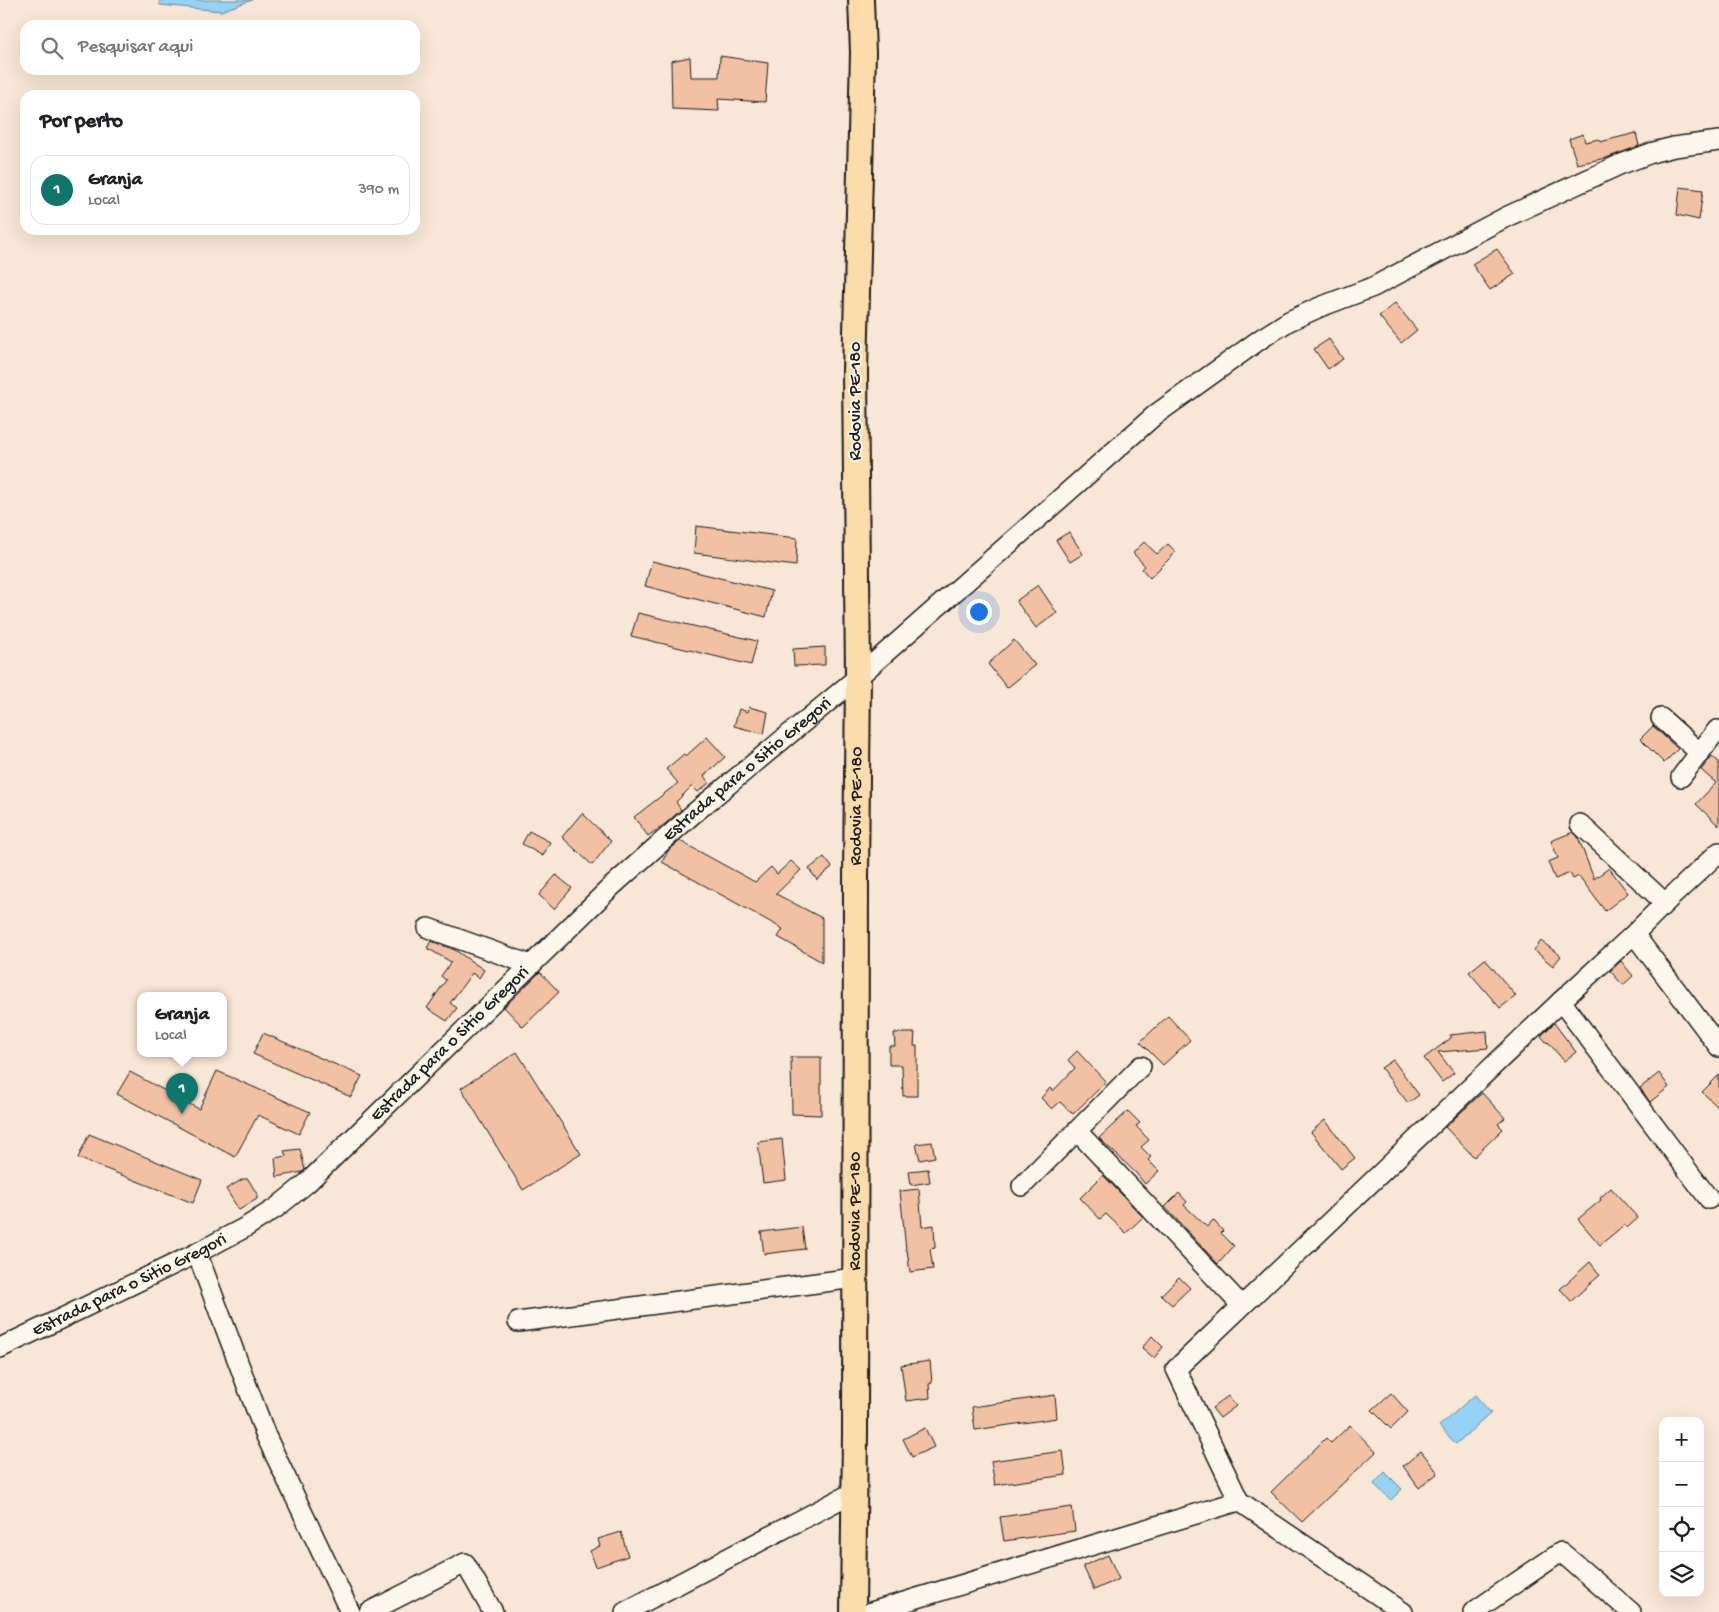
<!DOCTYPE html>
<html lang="pt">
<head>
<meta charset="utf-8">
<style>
	:root { --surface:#fff; --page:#f6f6f6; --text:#202124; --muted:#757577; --line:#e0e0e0; --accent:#0f766e }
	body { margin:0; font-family:"Gochi Hand",sans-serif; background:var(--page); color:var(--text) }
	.controls { position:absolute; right:15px; bottom:15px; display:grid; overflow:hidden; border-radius:10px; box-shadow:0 5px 20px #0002 }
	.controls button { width:45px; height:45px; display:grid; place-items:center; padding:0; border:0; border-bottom:1px solid var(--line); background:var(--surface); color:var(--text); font:25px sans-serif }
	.you { position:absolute; left:978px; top:611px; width:18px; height:18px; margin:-12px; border:4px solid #fff; border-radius:50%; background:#1a73e8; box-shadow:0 0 0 8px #1a73e833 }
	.badge { display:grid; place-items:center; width:32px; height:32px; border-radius:50%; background:var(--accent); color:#fff; font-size:16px; font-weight:700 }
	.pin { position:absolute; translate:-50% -41px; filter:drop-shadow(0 1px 2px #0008) }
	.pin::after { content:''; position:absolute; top:26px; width:18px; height:15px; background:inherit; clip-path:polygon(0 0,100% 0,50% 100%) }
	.popup { position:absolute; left:137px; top:992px; width:90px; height:65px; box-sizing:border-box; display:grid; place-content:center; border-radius:10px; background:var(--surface); filter:drop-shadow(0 1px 4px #0005); font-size:16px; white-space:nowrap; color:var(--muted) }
	.popup b { font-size:19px; color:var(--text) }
	.popup::after { content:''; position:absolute; left:50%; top:100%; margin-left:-10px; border:10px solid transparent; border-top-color:var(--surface) }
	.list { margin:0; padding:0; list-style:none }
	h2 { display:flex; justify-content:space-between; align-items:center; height:65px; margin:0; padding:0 20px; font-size:21px }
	h2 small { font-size:16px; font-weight:400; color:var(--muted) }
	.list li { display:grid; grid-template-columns:32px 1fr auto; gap:15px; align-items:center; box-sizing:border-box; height:70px; margin:0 10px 10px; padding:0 10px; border:1px solid var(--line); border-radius:15px }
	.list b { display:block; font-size:19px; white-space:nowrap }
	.list p { margin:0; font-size:16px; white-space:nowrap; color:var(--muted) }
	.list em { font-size:16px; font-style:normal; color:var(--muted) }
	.icon { flex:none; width:28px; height:28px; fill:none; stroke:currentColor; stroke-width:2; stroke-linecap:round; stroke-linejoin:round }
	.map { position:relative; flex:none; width:1719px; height:1612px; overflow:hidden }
	.search { position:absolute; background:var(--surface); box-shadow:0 5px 20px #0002; left:20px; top:20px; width:400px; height:55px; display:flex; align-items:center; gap:12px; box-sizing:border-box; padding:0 18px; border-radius:15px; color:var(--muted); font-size:19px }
	.panel { position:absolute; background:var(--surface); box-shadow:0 5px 20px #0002; left:20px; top:90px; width:400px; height:145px; border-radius:15px }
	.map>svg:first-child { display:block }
	.water { fill:#94d3f5; stroke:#648a9e }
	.building { fill:#f2c1a3; stroke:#1c1c1c }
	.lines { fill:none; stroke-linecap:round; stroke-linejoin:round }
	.minor-casing { stroke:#1c1c1c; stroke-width:22 }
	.major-casing { stroke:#1c1c1c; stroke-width:28 }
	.minor { stroke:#fbf7ec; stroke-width:19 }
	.major { stroke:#fddcac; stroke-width:24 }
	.labels { text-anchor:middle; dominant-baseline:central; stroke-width:4; stroke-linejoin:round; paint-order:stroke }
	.street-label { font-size:18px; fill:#1c1c1c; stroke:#fbf7ec }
</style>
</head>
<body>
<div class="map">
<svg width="1719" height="1612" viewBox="0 0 1719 1612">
	<rect width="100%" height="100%" fill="#f8e7d6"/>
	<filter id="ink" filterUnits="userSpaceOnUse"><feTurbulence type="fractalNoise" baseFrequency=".02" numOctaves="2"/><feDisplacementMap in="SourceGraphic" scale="10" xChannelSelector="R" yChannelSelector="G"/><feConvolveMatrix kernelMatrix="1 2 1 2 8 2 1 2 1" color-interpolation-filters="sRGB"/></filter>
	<g filter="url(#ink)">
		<g class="water">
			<polygon points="159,0 252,0 221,11 160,5"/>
			<polygon points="1475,1395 1491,1413 1456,1444 1439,1426"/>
			<polygon points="1385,1472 1402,1489 1391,1500 1374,1484"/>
		</g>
		<g class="building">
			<polygon points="720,56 768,63 765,102 718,99 719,111 672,109 671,61 690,57 691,77 719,77"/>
			<polygon points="1636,133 1639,146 1606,158 1577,164 1569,139 1583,134 1585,142 1599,139 1600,142"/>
			<polygon points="1680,187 1703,190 1699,220 1677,215"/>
			<polygon points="1497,249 1515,274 1490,290 1472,264"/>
			<polygon points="1395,303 1417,330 1401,343 1379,316"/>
			<polygon points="1329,339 1343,359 1328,369 1314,349"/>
			<polygon points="696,526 797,538 796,566 694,553"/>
			<polygon points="1069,532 1083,554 1070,562 1056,540"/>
			<polygon points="1144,542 1157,554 1168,544 1176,552 1150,578 1142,569 1145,566 1133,553"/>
			<polygon points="652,561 772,591 766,617 645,586"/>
			<polygon points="1038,585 1057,613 1036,628 1016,601"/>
			<polygon points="638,613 757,641 751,665 631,636"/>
			<polygon points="1014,640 1035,665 1007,688 988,664"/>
			<polygon points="825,647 825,665 794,666 793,649"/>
			<polygon points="749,707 768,712 764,734 734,726 739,709 748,712"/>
			<polygon points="1653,726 1678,749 1664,763 1640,739"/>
			<polygon points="707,737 725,757 704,776 709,783 698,792 692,786 676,802 681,810 665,824 648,836 634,817 678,783 666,769 684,754 686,756"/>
			<polygon points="1712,756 1719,762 1719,826 1696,804 1716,783 1701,770"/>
			<polygon points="582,813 611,841 592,865 562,837"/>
			<polygon points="529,831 550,842 543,856 522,844"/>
			<polygon points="1573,832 1578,837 1594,879 1609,868 1628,893 1605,911 1579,876 1573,879 1570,873 1555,879 1548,862 1558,858 1551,841"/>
			<polygon points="680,841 755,882 771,867 777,874 791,861 801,870 776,894 822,918 822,962 778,937 783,929 662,862 668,851"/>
			<polygon points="824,857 832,867 817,880 809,869"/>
			<polygon points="556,875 572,888 554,909 539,895"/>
			<polygon points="431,941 455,950 484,970 479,978 472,973 450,1003 457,1008 447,1021 427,1008 446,980 441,976 451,962 427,948"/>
			<polygon points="1541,941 1561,956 1553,966 1534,950"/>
			<polygon points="1485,959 1516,996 1500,1008 1469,972"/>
			<polygon points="1621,961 1633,976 1623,985 1610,971"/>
			<polygon points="540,972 559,992 523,1027 504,1007"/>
			<polygon points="1168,1016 1190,1040 1163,1065 1140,1042"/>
			<polygon points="1554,1023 1576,1052 1564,1061 1548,1042 1547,1043 1541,1036"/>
			<polygon points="1487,1031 1488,1048 1438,1052 1454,1073 1442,1082 1424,1058 1451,1038 1450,1035"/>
			<polygon points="263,1033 362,1076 351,1097 253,1054"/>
			<polygon points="894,1033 915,1033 914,1046 917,1046 917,1096 903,1096 902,1065 889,1065 889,1046 895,1046"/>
			<polygon points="1077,1051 1106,1082 1073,1114 1060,1102 1052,1109 1041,1098 1050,1088 1053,1091 1075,1068 1068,1060"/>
			<polygon points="517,1052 581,1154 523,1190 461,1088"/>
			<polygon points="791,1057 821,1057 821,1115 792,1114"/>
			<polygon points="1393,1060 1419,1095 1408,1103 1381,1068"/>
			<polygon points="217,1071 310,1112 299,1134 258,1115 235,1157 117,1094 130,1072 199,1109"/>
			<polygon points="1659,1073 1669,1087 1650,1102 1640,1088"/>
			<polygon points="1719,1075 1719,1108 1702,1092"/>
			<polygon points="1482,1093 1505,1118 1498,1124 1503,1129 1474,1157 1445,1127"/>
			<polygon points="1128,1111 1140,1123 1136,1126 1149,1140 1141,1147 1151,1157 1148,1160 1159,1171 1145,1184 1135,1172 1099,1138"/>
			<polygon points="1325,1120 1355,1158 1341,1169 1311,1132"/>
			<polygon points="89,1134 202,1180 193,1203 78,1158"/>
			<polygon points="782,1139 786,1180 763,1183 758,1142"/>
			<polygon points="932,1142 935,1157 920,1160 916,1144"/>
			<polygon points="300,1149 305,1170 302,1172 277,1177 275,1158 286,1156 284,1151"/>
			<polygon points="928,1169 930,1182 911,1185 909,1171"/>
			<polygon points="1103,1175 1143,1217 1126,1233 1106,1214 1100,1219 1080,1198"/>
			<polygon points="243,1179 248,1179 257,1194 257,1199 239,1210 226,1189"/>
			<polygon points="1611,1188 1638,1218 1627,1228 1624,1225 1600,1245 1578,1219 1601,1200 1600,1198"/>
			<polygon points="919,1189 922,1227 934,1225 935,1248 930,1249 933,1269 910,1272 907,1250 906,1250 900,1191"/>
			<polygon points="1179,1193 1187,1202 1184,1205 1207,1227 1213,1220 1223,1231 1221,1233 1234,1246 1218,1264 1165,1207"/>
			<polygon points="802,1227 805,1249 764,1254 761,1232"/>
			<polygon points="1590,1262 1600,1275 1571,1301 1560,1289"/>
			<polygon points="1179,1277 1190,1288 1172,1305 1161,1295"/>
			<polygon points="1152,1336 1163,1347 1154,1358 1142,1348"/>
			<polygon points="930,1361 932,1383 929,1384 930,1398 906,1401 901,1365"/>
			<polygon points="1391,1393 1408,1412 1391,1429 1372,1410"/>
			<polygon points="1055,1395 1057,1418 975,1430 972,1407"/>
			<polygon points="1228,1396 1236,1406 1220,1418 1212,1408"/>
			<polygon points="1350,1425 1376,1452 1302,1522 1271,1492 1326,1438 1331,1443"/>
			<polygon points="925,1428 934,1447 912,1457 903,1439"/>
			<polygon points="1063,1451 1066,1475 995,1485 991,1461"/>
			<polygon points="1421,1451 1438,1473 1419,1488 1403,1466"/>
			<polygon points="1072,1507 1075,1531 1004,1541 1000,1517"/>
			<polygon points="621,1532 628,1556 596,1567 590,1551 600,1546 598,1539"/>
			<polygon points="1108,1555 1119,1579 1094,1590 1083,1566"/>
		</g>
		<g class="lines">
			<defs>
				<g id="minor">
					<polyline points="1661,718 1700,753"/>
					<polyline points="1681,777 1717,730"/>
					<polyline points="1580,824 1665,903"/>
					<polyline points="428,928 531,965"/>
					<polyline points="1634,934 1719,1047"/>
					<polyline points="1561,1001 1709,1199"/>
					<polyline points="1077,1131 1241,1305"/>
					<polyline points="1022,1186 1141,1066"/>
					<polyline points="197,1253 266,1436 350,1612"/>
					<polyline points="518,1322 855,1278"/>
					<path id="s1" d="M0,1348L197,1253L246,1227L276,1208L307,1183L610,888L693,814L858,677L1155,415L1262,338L1289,321L1320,307L1373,287L1506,217L1619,165L1654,152L1674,147L1719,141"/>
					<polyline points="369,1612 465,1563 493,1612"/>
					<polyline points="625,1612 854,1492"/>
					<polyline points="871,1612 1239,1501"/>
					<polyline points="1403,1612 1239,1501 1176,1369 1561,1001 1634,934 1665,903 1719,852"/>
					<polyline points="1473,1612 1561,1552 1631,1612"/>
				</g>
				<g id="major">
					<path id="s2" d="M853,1612L855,1433L856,877L858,677L855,372L863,53L861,0"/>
				</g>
			</defs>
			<use href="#minor" class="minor-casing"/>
			<use href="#major" class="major-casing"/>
			<use href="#minor" class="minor"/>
			<use href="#major" class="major"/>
		</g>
	</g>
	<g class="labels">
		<g class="street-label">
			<text transform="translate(856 401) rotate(-90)">Rodovia PE-180</text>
			<text stroke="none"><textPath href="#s1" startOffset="954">Estrada para o Sitio Gregori</textPath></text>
			<text stroke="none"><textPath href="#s2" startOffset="806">Rodovia PE-180</textPath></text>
			<text stroke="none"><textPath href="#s1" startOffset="549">Estrada para o Sitio Gregori</textPath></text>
			<text stroke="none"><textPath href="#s2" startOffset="401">Rodovia PE-180</textPath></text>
			<text stroke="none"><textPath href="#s1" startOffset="144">Estrada para o Sitio Gregori</textPath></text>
		</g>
	</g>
</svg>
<div class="controls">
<button>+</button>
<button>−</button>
<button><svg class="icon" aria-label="locate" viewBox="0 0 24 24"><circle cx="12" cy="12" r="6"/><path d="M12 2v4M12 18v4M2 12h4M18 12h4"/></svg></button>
<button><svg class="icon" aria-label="layers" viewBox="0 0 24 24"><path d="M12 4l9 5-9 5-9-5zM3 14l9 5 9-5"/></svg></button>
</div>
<div class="you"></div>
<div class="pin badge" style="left:182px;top:1114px">1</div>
<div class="popup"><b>Granja</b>Local</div>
<div class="search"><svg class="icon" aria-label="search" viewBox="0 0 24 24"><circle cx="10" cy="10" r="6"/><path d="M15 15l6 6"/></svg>Pesquisar aqui</div>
<section class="panel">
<h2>Por perto<small></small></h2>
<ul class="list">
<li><span class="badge">1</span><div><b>Granja</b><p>Local</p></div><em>390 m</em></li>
</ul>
</section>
</div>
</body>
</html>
